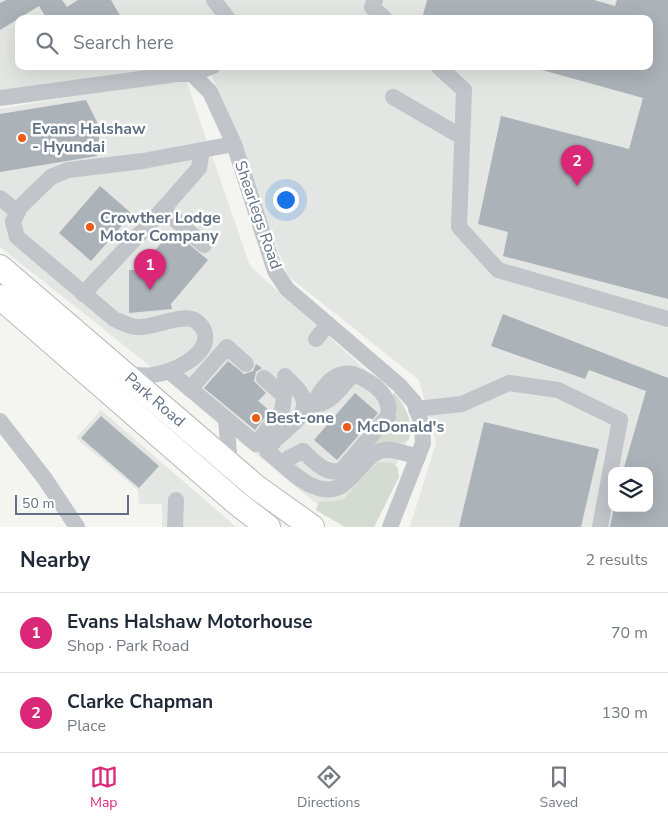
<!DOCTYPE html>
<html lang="en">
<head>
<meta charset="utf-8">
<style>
	:root { --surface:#fff; --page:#f6f6f7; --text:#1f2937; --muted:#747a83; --line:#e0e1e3; --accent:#db2777 }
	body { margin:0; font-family:"Nunito Sans",sans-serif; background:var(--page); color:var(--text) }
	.controls { position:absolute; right:15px; bottom:15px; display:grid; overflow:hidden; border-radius:10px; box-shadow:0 5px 20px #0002 }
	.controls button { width:45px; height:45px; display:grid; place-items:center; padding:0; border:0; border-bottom:1px solid var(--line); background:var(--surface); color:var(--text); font:25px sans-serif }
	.scale { position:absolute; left:15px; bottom:12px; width:114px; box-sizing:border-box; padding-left:5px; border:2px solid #617183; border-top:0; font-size:14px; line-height:18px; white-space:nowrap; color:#617183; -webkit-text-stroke:4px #fff; paint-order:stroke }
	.you { position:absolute; left:285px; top:199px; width:18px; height:18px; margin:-12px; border:4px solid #fff; border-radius:50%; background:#1a73e8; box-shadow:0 0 0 8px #1a73e833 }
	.badge { display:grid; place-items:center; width:32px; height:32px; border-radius:50%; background:var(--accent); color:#fff; font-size:16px; font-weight:700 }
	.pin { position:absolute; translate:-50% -41px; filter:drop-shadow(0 1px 2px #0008) }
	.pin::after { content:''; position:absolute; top:26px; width:18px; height:15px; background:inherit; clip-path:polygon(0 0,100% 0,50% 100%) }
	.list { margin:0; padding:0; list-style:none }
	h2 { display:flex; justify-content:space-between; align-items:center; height:65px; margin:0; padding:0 20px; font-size:21px }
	h2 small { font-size:16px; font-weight:400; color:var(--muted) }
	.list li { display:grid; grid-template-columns:32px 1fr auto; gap:15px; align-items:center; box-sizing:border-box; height:80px; padding:0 20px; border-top:1px solid var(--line) }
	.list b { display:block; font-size:19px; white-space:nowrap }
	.list p { margin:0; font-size:16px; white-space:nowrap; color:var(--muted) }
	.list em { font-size:16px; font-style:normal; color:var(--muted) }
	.icon { flex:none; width:28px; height:28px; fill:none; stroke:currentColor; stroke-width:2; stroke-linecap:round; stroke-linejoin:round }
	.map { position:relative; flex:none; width:668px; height:527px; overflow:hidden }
	.search { position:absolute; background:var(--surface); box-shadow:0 5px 20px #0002; left:15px; right:15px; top:15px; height:55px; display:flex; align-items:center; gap:12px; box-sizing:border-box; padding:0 18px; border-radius:10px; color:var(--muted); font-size:19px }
	.sheet { height:225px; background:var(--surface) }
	nav { display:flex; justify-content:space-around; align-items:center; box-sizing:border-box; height:70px; border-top:1px solid var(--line); background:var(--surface); font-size:14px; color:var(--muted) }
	nav a { display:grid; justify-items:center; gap:2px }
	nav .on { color:var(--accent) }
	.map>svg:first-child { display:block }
	.built { fill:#e4e6e3; fill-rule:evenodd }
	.green { fill:#d4dbd0 }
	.building { fill:#abb2b8 }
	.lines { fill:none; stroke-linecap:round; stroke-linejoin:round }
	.highway-casing { stroke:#b5b8bc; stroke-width:26 }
	.minor { stroke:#c1c4c8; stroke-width:16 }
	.highway { stroke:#fff; stroke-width:24 }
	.poi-dot { fill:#ec5c17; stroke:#fff; stroke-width:2 }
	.labels { text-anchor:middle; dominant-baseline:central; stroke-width:5; stroke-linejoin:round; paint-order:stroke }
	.poi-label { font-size:16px; font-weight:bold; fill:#617183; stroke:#fff; text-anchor:start }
	.street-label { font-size:16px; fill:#617183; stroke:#fff }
</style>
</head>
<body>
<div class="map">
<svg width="668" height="527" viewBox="0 0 668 527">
	<rect width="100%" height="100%" fill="#f4f4f0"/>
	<g class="built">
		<path d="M0,0H668V527H410L436,443L419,380L288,276L211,74L185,77L250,266L388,390L410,435L368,527H360L313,501L150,366L0,247V109L168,80L0,101ZM19,19H649V66H19ZM612,471H649V508H612Z"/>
		<polygon points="101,410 236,527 162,527 162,504 139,504 138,490 76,438"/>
	</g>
	<g class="green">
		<path d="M394,392C406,409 413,418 409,440L396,444L366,449L398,414L391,401Z"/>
		<polygon points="379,462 392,463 398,468 399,477 374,527 345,527 316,510 319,502 343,500 369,470"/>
	</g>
	<g class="building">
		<polygon points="6,0 62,0 67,7 78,0 111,0 122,19 47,19 39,6 0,30 0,3"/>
		<polygon points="427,0 594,0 615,6 617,0 668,0 668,299 503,256 508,232 478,224 501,116 629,149 643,98 542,70 542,66 649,66 649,19 422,19"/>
		<polygon points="86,100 100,128 97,156 0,172 0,114"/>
		<polygon points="100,186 132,214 91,261 59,233"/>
		<polygon points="173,231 208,260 171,304 172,309 129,313 129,270 136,270"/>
		<polygon points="503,314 668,378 668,527 610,527 614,508 649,508 649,471 623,471 646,391 589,370 585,379 491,346"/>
		<polygon points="228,361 244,374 253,371 256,364 262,368 256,372 254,381 266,393 258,401 270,411 255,430 204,388"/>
		<polygon points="355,393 378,413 337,460 314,440"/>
		<polygon points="101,416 159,466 139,488 81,438"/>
		<polygon points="484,422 599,449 581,527 459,527"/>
	</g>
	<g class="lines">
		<defs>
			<g id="highway">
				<path id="s1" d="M0,267L256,487L312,527"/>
				<polyline points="0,297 238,504 268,527"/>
			</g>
		</defs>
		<use href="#highway" class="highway-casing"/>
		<g class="minor">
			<polyline points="214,0 228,19"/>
			<polyline points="375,0 372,7 385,19"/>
			<polyline points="438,66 464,90 459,227 498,270 668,319"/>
			<polyline points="192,74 213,66"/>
			<polyline points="393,97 462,137"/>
			<polyline points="0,98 177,74 192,74 210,92 234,144 275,271 287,289 399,385 414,402 422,424 423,443 390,527"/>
			<polyline points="0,198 18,212"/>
			<polyline points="163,209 204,245"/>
			<polyline points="83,294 163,209 199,168 202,150"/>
			<polyline points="316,339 328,324"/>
			<polyline points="169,371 256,444 282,411 284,396 264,378"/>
			<path d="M125,374C133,374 143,377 152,375C170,373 209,357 205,334C204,329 200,324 196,321C183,312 152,329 136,327C128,326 121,322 114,319L17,237L13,222L19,208L51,177L68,170L143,161L234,144"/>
			<path d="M285,376C291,383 300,389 303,398C310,416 284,430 274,441C272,444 270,448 267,451C282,463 296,479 313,486C349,502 357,459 380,451C391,447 407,454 418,457"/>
			<polyline points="190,389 227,347 246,364"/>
			<path d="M307,408L312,405C322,390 332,370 353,374"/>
			<polyline points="416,409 462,404 509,383 558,390 620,420 600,527"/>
			<polyline points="226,420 230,465"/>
			<polyline points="0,421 45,479 77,527"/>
			<path d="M284,465L289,458L303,451C314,461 326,476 342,470L388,416C392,394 371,381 353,374C341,387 331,405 312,405"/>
			<polyline points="175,527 176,500"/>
		</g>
		<use href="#highway" class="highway"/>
	</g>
	<g class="poi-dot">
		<circle cx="22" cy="138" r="5"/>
		<circle cx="90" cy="227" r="5"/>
		<circle cx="256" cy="418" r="5"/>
		<circle cx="347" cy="427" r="5"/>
	</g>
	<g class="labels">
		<g class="poi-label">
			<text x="32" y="129">Evans Halshaw<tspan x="32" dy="18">- Hyundai</tspan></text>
			<text x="100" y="218">Crowther Lodge<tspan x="100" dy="18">Motor Company</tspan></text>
			<text x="266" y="418">Best-one</text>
			<text x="357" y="427">McDonald's</text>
		</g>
		<g class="street-label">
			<text transform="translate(258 215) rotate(71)">Shearlegs Road</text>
			<text stroke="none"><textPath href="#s1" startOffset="204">Park Road</textPath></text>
		</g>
	</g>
</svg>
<div class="controls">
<button><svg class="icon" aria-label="layers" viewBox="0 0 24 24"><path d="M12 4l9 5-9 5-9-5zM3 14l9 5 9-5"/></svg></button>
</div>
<div class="scale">50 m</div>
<div class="you"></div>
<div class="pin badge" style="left:150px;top:290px">1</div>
<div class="pin badge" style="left:577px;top:186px">2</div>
<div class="search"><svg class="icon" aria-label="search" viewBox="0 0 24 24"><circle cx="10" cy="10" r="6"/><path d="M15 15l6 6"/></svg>Search here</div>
</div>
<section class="sheet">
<h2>Nearby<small>2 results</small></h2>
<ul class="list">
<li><span class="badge">1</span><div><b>Evans Halshaw Motorhouse</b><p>Shop · Park Road</p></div><em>70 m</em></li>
<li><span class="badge">2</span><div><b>Clarke Chapman</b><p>Place</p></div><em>130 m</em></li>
</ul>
</section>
<nav>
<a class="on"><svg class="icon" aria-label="map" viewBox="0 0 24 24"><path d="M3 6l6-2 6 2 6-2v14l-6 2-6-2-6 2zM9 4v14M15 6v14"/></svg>Map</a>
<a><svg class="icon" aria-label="directions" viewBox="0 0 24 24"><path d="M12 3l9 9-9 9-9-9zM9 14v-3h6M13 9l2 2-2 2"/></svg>Directions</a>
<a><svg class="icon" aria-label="saved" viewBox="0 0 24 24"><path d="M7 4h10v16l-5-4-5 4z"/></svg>Saved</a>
</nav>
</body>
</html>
